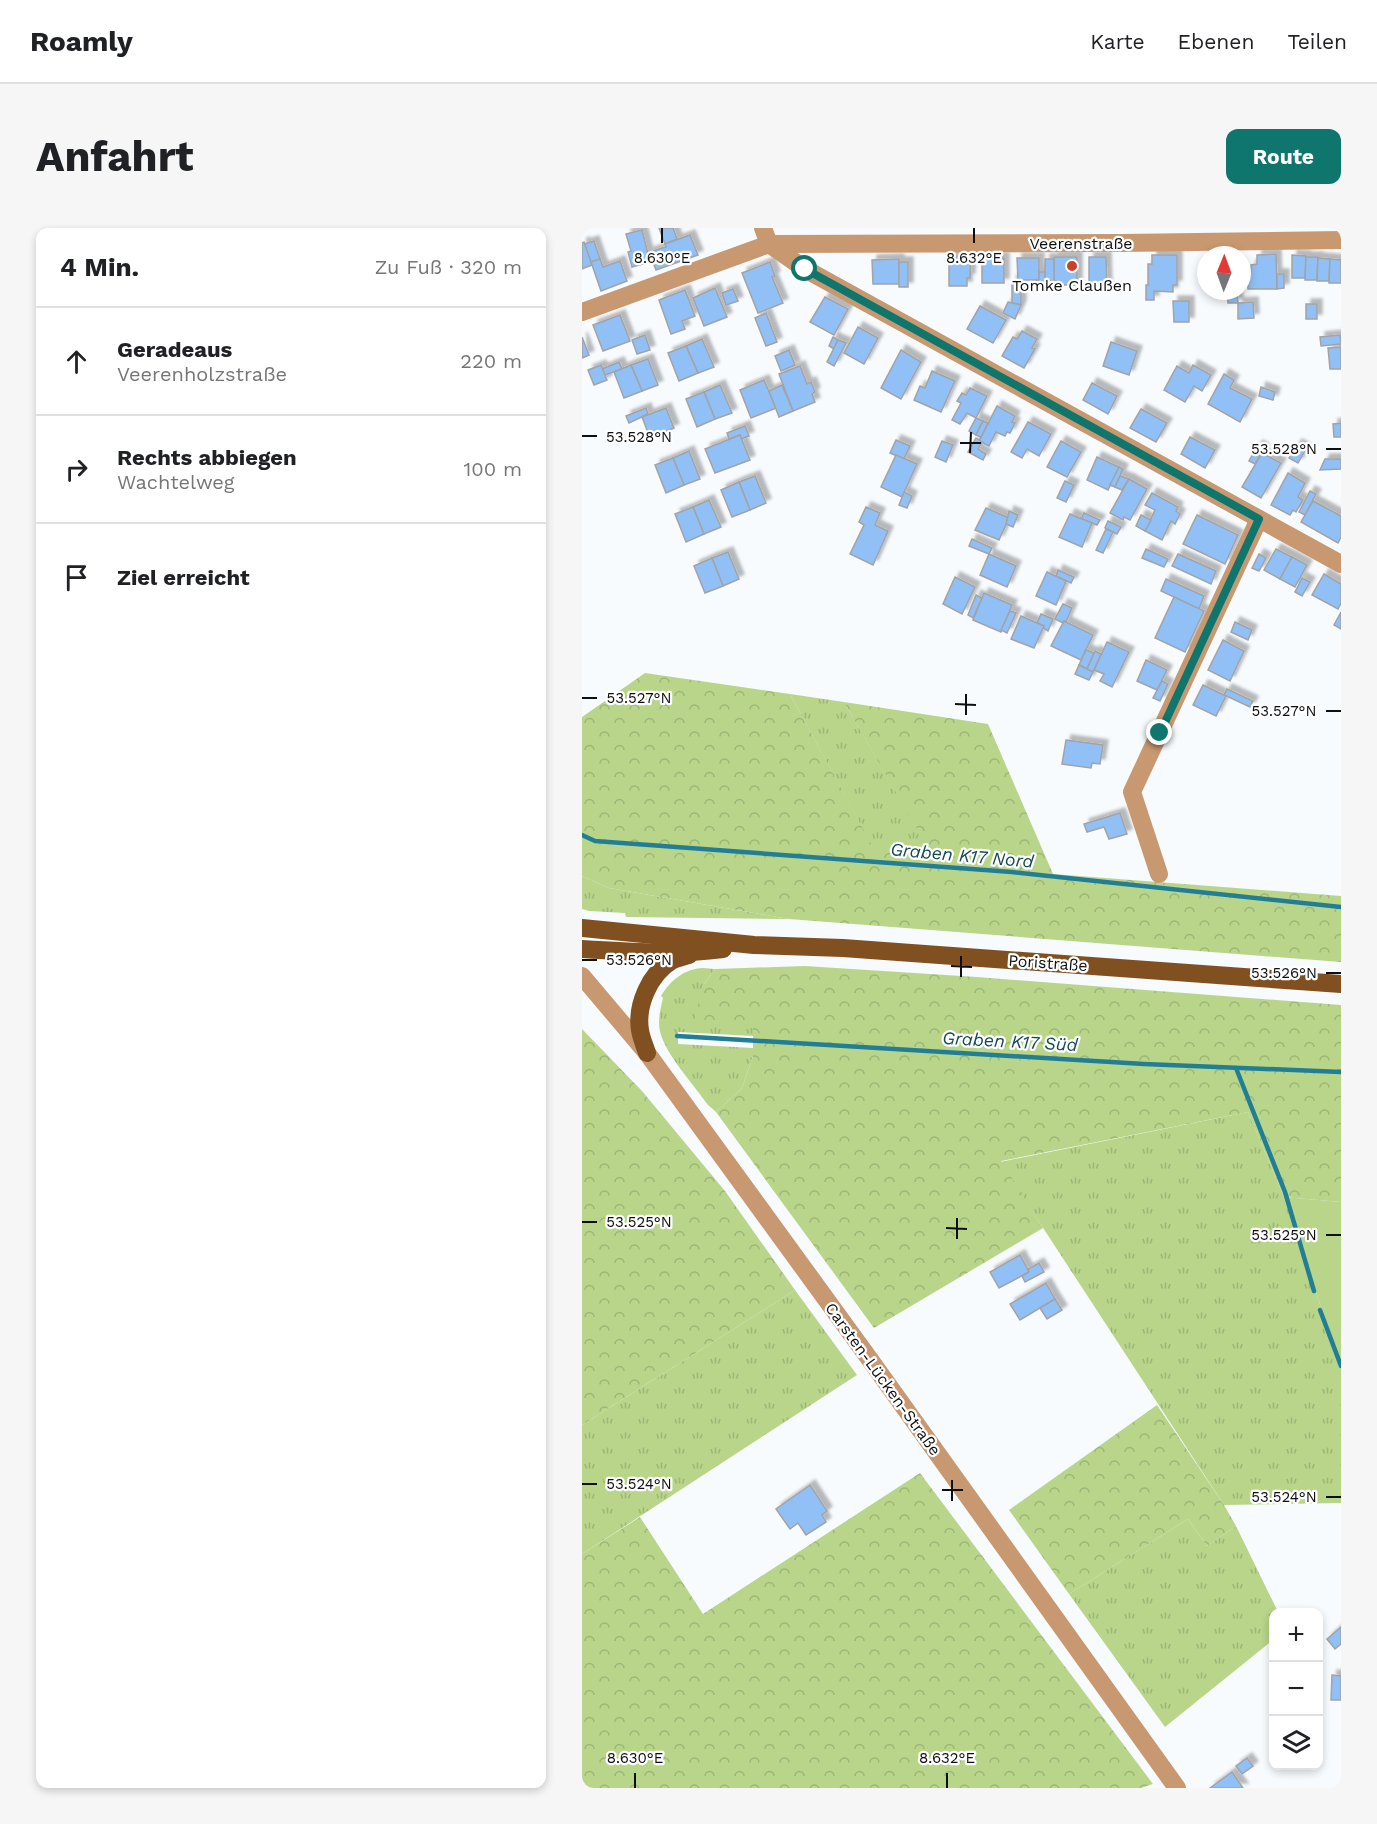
<!DOCTYPE html>
<html lang="de">
<head>
<meta charset="utf-8">
<style>
	:root { --surface:#fff; --page:#f6f6f6; --text:#202124; --muted:#757577; --line:#e0e0e0; --accent:#0f766e }
	body { margin:0; font-family:"Work Sans",sans-serif; background:var(--page); color:var(--text) }
	.controls { position:absolute; right:18px; bottom:18px; display:grid; overflow:hidden; border-radius:12px; box-shadow:0 3px 9px #0003 }
	.controls button { width:54px; height:54px; display:grid; place-items:center; padding:0; border:0; border-bottom:2px solid var(--line); background:var(--surface); color:var(--text); font:30px sans-serif }
	.compass { position:absolute; left:615px; top:18px; width:54px; height:54px; border-radius:50%; background:var(--surface); box-shadow:0 3px 9px #0003; rotate:1deg }
	.stop { position:absolute; width:18px; height:18px; margin:-14px; border:4px solid #0f766e; border-radius:50%; background:#fff }
	.stop.end { background:#0f766e; border-color:#fff; box-shadow:0 2px 6px #0008 }
	.list { margin:0; padding:0; list-style:none }
	h2 { display:flex; justify-content:space-between; align-items:center; height:78px; margin:0; padding:0 24px; font-size:26px }
	h2 small { font-size:20px; font-weight:400; color:var(--muted) }
	.list li { display:grid; grid-template-columns:39px 1fr auto; gap:18px; align-items:center; box-sizing:border-box; height:108px; padding:0 24px; border-top:2px solid var(--line) }
	.list b { display:block; font-size:22px; white-space:nowrap }
	.list p { margin:0; font-size:20px; white-space:nowrap; color:var(--muted) }
	.list em { font-size:20px; font-style:normal; color:var(--muted) }
	.icon { flex:none; width:33px; height:33px; fill:none; stroke:currentColor; stroke-width:2; stroke-linecap:round; stroke-linejoin:round }
	.map { position:relative; flex:none; width:759px; height:1560px; overflow:hidden; border-radius:12px }
	header { display:flex; align-items:center; gap:36px; box-sizing:border-box; height:84px; padding:0 30px; background:var(--surface); border-bottom:2px solid var(--line) }
	header strong { font-size:28px }
	nav { display:flex; gap:33px; margin-inline-start:auto; font-size:21px }
	.intro { display:flex; align-items:center; justify-content:space-between; box-sizing:border-box; height:144px; padding:0 36px }
	h1 { margin:0; font-size:42px }
	.button { padding:15px 27px; border-radius:12px; background:var(--accent); color:#fff; font-size:21px; font-weight:700 }
	main { display:flex; gap:36px; padding:0 36px }
	aside { flex:1; background:var(--surface); border-radius:12px; box-shadow:0 3px 9px #0003 }
	.map>svg:first-child { display:block }
	.grass { fill:url(#grass-tufts) }
	.forest { fill:url(#forest-crowns) }
	.green { fill:#b8d58a }
	.lines { fill:none; stroke-linecap:round; stroke-linejoin:round }
	.stream { stroke:#227e94; stroke-width:4.5 }
	.building { fill:#91c0f6; stroke:#a1a3a6; stroke-width:1.5; filter:url(#shadow) }
	.minor { stroke:#c89970; stroke-width:18 }
	.major { stroke:#815021; stroke-width:18 }
	.route { stroke:#0f766e; stroke-width:8 }
	.ticks { fill:none; stroke:#0e0f10; stroke-width:2 }
	.poi-dot { fill:#cb4026; stroke:#fff; stroke-width:2 }
	.labels { text-anchor:middle; dominant-baseline:central; stroke-width:4.5; stroke-linejoin:round; paint-order:stroke }
	.street-label { font-size:16px; fill:#0e0f10; stroke:#fff }
	.poi-label { font-size:16px; fill:#0e0f10; stroke:#fff }
	.water-label { font-size:18px; font-style:italic; fill:#134855; stroke:#fff }
	.ticks-label { font-size:15px; text-anchor:middle; fill:#0e0f10; stroke:#fff; stroke-width:4.5; stroke-linejoin:round; paint-order:stroke }
</style>
</head>
<body>
<header>
<strong>Roamly</strong>
<nav><a>Karte</a><a>Ebenen</a><a>Teilen</a></nav>
</header>
<div class="intro"><h1>Anfahrt</h1><a class="button">Route</a></div>
<main>
<aside>
<h2>4 Min.<small>Zu Fuß · 320 m</small></h2>
<ul class="list">
<li><svg class="icon" aria-label="ahead" viewBox="0 0 24 24"><path d="M12 20V5M6 11l6-6 6 6"/></svg><div><b>Geradeaus</b><p>Veerenholzstraße</p></div><em>220 m</em></li>
<li><svg class="icon" aria-label="right" viewBox="0 0 24 24"><path d="M7 20v-9h11M14 6l5 5-5 5"/></svg><div><b>Rechts abbiegen</b><p>Wachtelweg</p></div><em>100 m</em></li>
<li><svg class="icon" aria-label="arrive" viewBox="0 0 24 24"><path d="M6 21V4h12l-3 4 3 4H6"/></svg><div><b>Ziel erreicht</b></div></li>
</ul>
</aside>
<div class="map">
<svg width="759" height="1560" viewBox="0 0 759 1560">
	<defs>
		<pattern id="grass-tufts" width="24" height="20" patternUnits="userSpaceOnUse" patternTransform="scale(1.5)"><rect width="24" height="20" fill="#b8d58a"/><path d="M3 7l-1-3M5 7V3M7 7l1-3M15 17l-1-3M17 17v-4M19 17l1-3" fill="none" stroke="#9db676"/></pattern>
		<pattern id="forest-crowns" width="20" height="18" patternUnits="userSpaceOnUse" patternTransform="scale(1.5)"><rect width="20" height="18" fill="#b8d58a"/><path d="M2 6a3 3 0 1 1 6 0M12 15a3 3 0 1 1 6 0" fill="none" stroke="#9db676"/></pattern>
		<filter id="shadow"><feDropShadow dx="5" dy="-5" stdDeviation="1.5" flood-color="#0004"/></filter>
	</defs>
	<rect width="100%" height="100%" fill="#f8fbfe"/>
	<g class="grass">
		<polygon points="208,466 262,474 351,627 293,624"/>
		<polygon points="0,648 27,660 207,691 44,689 43,685 7,683 0,681"/>
		<path d="M121,740L133,741L120,759L171,800V808L96,804V816L171,820V828L160,860L134,884L126,877C112,857 86,829 79,807C75,795 78,782 81,770L79,768C89,752 102,741 121,740Z"/>
		<polygon points="666,884 702,969 759,1139 759,1275 642,1277 418,934"/>
		<polygon points="213,1062 275,1147 0,1326 0,1197"/>
		<polygon points="606,1291 625,1318 654,1298 696,1384 692,1384 691,1412 583,1499 487,1366"/>
	</g>
	<g class="forest">
		<polygon points="63,445 208,466 293,623 350,627 262,474 406,496 471,646 759,668 759,734 207,691 27,660 0,648 0,489"/>
		<polygon points="223,738 395,749 759,777 759,974 702,969 666,884 419,933 461,1000 292,1100 134,884 160,860 171,828 171,800 112,796 120,759 133,741"/>
		<polygon points="0,801 60,863 143,963 213,1062 0,1197"/>
		<polygon points="575,1177 642,1277 654,1298 625,1318 606,1291 487,1366 427,1282"/>
		<polygon points="338,1245 571,1556 559,1560 0,1560 0,1326 58,1289 121,1386"/>
	</g>
	<polygon class="green" points="702,969 759,974 759,1139"/>
	<g class="lines">
		<g class="stream">
			<polyline points="0,607 13,613 430,644 759,679"/>
			<polyline points="95,808 562,836 759,844"/>
			<polyline points="654,840 703,964 732,1063"/>
			<polyline points="738,1082 759,1138"/>
		</g>
	</g>
	<g class="building">
		<polygon points="77,0 91,0 95,11 83,16"/>
		<polygon points="60,2 68,34 50,39 46,24 49,23 44,6"/>
		<polygon points="108,7 116,27 74,42 67,24 84,19 83,16"/>
		<polygon points="12,13 18,31 9,34 2,16"/>
		<polygon points="2,14 10,37 0,41 0,15"/>
		<polygon points="694,26 695,61 666,61 665,44 669,44 669,37 675,36 675,27"/>
		<polygon points="570,27 595,27 595,57 591,57 591,64 572,63 572,72 564,72 564,57 566,57 566,36 570,36"/>
		<polygon points="710,27 724,28 723,50 710,50"/>
		<polygon points="367,29 389,29 388,50 385,50 385,58 367,58"/>
		<rect x="472" y="29" width="23" height="28"/>
		<polygon points="507,29 524,29 525,64 507,64"/>
		<polygon points="724,29 736,29 735,52 723,52"/>
		<rect x="400" y="30" width="22" height="25"/>
		<polygon points="435,30 457,30 457,52 436,52"/>
		<polygon points="736,30 748,31 747,53 735,53"/>
		<polygon points="18,31 21,39 38,33 45,53 19,63 9,34"/>
		<polygon points="317,31 317,56 291,56 290,32"/>
		<rect x="463" y="31" width="9" height="22"/>
		<polygon points="748,31 759,32 759,55 747,55"/>
		<polygon points="188,34 193,48 190,49 201,75 176,85 160,45"/>
		<rect x="317" y="34" width="9" height="25"/>
		<polygon points="457,44 463,44 463,57 454,57 454,52 457,52"/>
		<polygon points="695,46 702,46 702,60 695,61"/>
		<polygon points="430,52 439,52 439,77 430,75"/>
		<polygon points="133,60 145,89 122,98 111,70"/>
		<polygon points="151,61 156,73 144,77 140,65"/>
		<polygon points="103,62 113,88 100,93 103,101 89,106 77,72"/>
		<polygon points="645,63 655,63 656,75 646,75"/>
		<polygon points="243,69 266,81 252,107 228,94"/>
		<polygon points="591,73 607,73 607,94 592,94"/>
		<polygon points="426,74 439,77 433,91 421,85"/>
		<polygon points="671,74 672,90 656,91 656,75"/>
		<rect x="724" y="76" width="11" height="15"/>
		<polygon points="398,78 424,92 411,115 385,101"/>
		<polygon points="184,85 195,114 184,118 173,90"/>
		<polygon points="38,87 48,113 21,123 11,97"/>
		<polygon points="276,99 296,110 282,136 262,125"/>
		<polygon points="440,103 455,111 450,120 453,121 442,140 420,128 431,109 435,111"/>
		<polygon points="63,107 68,122 55,126 50,112"/>
		<polygon points="758,107 759,116 739,118 738,109"/>
		<polygon points="0,109 7,127 0,130"/>
		<polygon points="251,109 256,112 252,121 247,118"/>
		<polygon points="120,111 132,139 116,145 104,118"/>
		<polygon points="256,112 264,115 252,138 245,134"/>
		<polygon points="529,114 555,123 547,147 521,138"/>
		<polygon points="104,118 116,145 97,153 86,125"/>
		<polygon points="759,119 759,141 748,141 746,120"/>
		<polygon points="207,122 213,137 199,143 193,128"/>
		<polygon points="319,122 339,134 319,171 299,160"/>
		<polygon points="66,131 76,157 60,163 49,137"/>
		<polygon points="37,134 40,141 23,147 20,141"/>
		<polygon points="19,137 25,152 12,157 6,142"/>
		<polygon points="49,137 60,163 42,170 32,144"/>
		<polygon points="611,137 629,147 620,163 612,158 603,174 582,162 595,138 607,145"/>
		<polygon points="218,138 225,156 229,154 233,164 230,166 233,174 211,183 197,146"/>
		<polygon points="350,143 373,153 359,184 332,172 338,158 343,160"/>
		<polygon points="642,146 652,152 648,160 670,171 658,194 626,176"/>
		<polygon points="182,152 194,180 169,190 158,162"/>
		<polygon points="510,155 535,168 526,186 501,172"/>
		<polygon points="138,157 150,185 133,191 122,164"/>
		<polygon points="200,157 211,183 197,189 187,163"/>
		<polygon points="679,159 693,164 691,172 677,168"/>
		<polygon points="388,160 405,168 394,190 385,185 378,196 370,192 379,175 375,173 380,165 384,167"/>
		<polygon points="122,164 133,191 115,199 104,171"/>
		<polygon points="415,178 433,188 430,194 433,195 428,205 425,204 423,208 414,204 407,218 397,213"/>
		<polygon points="64,180 66,186 47,195 44,188"/>
		<polygon points="84,180 92,200 68,210 60,189"/>
		<polygon points="559,181 585,195 574,214 548,200"/>
		<polygon points="394,190 401,193 394,207 387,203"/>
		<polygon points="401,193 406,195 399,209 394,207"/>
		<polygon points="446,194 469,206 457,228 445,221 440,230 429,224"/>
		<polygon points="759,195 759,209 752,209 751,196"/>
		<polygon points="163,198 167,208 159,211 158,207 147,211 145,205"/>
		<polygon points="158,207 168,232 133,245 123,221"/>
		<polygon points="608,209 633,222 623,240 599,226"/>
		<polygon points="394,210 400,214 396,221 404,226 401,232 386,224"/>
		<polygon points="314,212 328,218 322,231 308,225"/>
		<polygon points="360,213 371,217 364,234 353,229"/>
		<polygon points="479,213 499,224 485,249 465,239"/>
		<polygon points="715,216 724,221 716,235 707,230"/>
		<polygon points="676,217 682,221 673,236 667,233"/>
		<polygon points="107,223 118,251 102,257 91,230"/>
		<polygon points="680,225 699,235 679,270 660,259"/>
		<polygon points="314,227 335,236 320,269 299,259"/>
		<polygon points="515,229 537,239 526,262 505,252"/>
		<polygon points="91,230 102,257 84,265 73,237"/>
		<polygon points="743,231 759,231 759,241 738,242"/>
		<polygon points="537,239 541,241 533,259 528,257"/>
		<polygon points="706,245 723,255 716,269 721,272 714,284 711,282 708,287 689,277"/>
		<polygon points="173,248 184,275 168,282 157,254"/>
		<polygon points="538,248 547,251 540,262 533,259"/>
		<polygon points="547,251 565,261 548,292 542,289 541,292 528,285"/>
		<polygon points="483,253 492,257 484,274 475,270"/>
		<polygon points="157,254 168,282 150,289 139,262"/>
		<polygon points="728,263 734,266 723,287 717,284"/>
		<polygon points="322,264 330,268 325,280 317,277"/>
		<polygon points="570,265 596,279 594,283 598,286 593,296 589,293 580,312 563,303 573,282 563,277"/>
		<polygon points="127,272 139,299 122,306 111,279"/>
		<polygon points="731,273 759,288 759,309 756,315 719,294"/>
		<polygon points="111,279 122,306 104,314 93,286"/>
		<polygon points="284,279 298,285 293,297 306,303 291,337 268,326 282,297 277,294"/>
		<polygon points="404,280 427,290 417,312 393,302"/>
		<polygon points="427,283 436,287 431,299 424,296"/>
		<polygon points="502,285 518,292 515,297 499,291"/>
		<polygon points="488,286 510,295 500,319 477,309"/>
		<polygon points="559,287 569,292 563,303 554,298"/>
		<polygon points="615,287 656,307 643,336 601,316"/>
		<polygon points="526,293 539,299 535,306 523,300"/>
		<polygon points="524,301 531,304 521,325 514,322"/>
		<polygon points="390,311 410,320 407,326 387,318"/>
		<polygon points="564,321 586,331 582,339 560,330"/>
		<polygon points="694,321 710,329 698,351 682,342"/>
		<polygon points="146,324 157,351 141,358 130,330"/>
		<polygon points="407,326 434,338 425,359 398,347"/>
		<polygon points="596,326 634,343 629,356 590,338"/>
		<polygon points="677,326 684,330 677,343 670,340"/>
		<polygon points="710,329 725,337 713,359 698,351"/>
		<polygon points="130,330 141,358 123,365 112,338"/>
		<polygon points="476,342 492,349 489,355 474,348"/>
		<polygon points="465,344 484,353 474,377 454,368"/>
		<polygon points="742,346 759,356 759,375 756,381 730,367"/>
		<polygon points="373,349 393,359 380,386 361,376"/>
		<polygon points="720,350 728,354 720,368 713,364"/>
		<polygon points="584,351 622,368 617,381 579,363"/>
		<polygon points="402,365 430,377 419,404 391,392"/>
		<polygon points="394,367 400,370 391,390 386,387"/>
		<polygon points="592,369 622,383 603,424 573,410"/>
		<polygon points="481,376 490,380 484,394 482,393 481,395 473,391"/>
		<polygon points="428,383 434,385 425,405 419,402"/>
		<polygon points="759,384 759,401 752,397"/>
		<polygon points="459,386 471,391 466,403 461,400 462,398 455,395"/>
		<polygon points="439,388 462,398 452,420 429,411"/>
		<polygon points="482,393 511,407 499,432 469,418"/>
		<polygon points="653,394 670,402 666,412 649,404"/>
		<polygon points="641,412 662,423 648,453 626,442"/>
		<polygon points="525,414 547,424 530,459 518,453 522,446 512,442"/>
		<polygon points="504,422 512,425 505,441 497,437"/>
		<polygon points="513,423 519,426 511,444 505,441"/>
		<polygon points="564,432 585,442 575,462 555,453"/>
		<polygon points="497,437 511,444 507,452 493,446"/>
		<polygon points="580,453 586,456 578,473 571,470"/>
		<polygon points="621,457 644,468 634,488 611,477"/>
		<polygon points="645,461 671,473 668,479 642,467"/>
		<polygon points="484,512 521,517 518,536 510,535 509,540 480,536"/>
		<polygon points="538,585 545,606 527,611 522,599 505,604 502,596"/>
		<polygon points="438,1027 447,1044 417,1060 408,1044"/>
		<polygon points="457,1035 462,1044 443,1054 440,1048 447,1044 446,1041"/>
		<polygon points="464,1055 473,1071 438,1092 428,1076"/>
		<polygon points="473,1071 480,1082 465,1091 458,1080"/>
		<polygon points="228,1257 245,1283 240,1287 244,1294 224,1307 216,1295 208,1301 194,1281"/>
		<polygon points="759,1399 759,1416 753,1421 745,1411"/>
		<polygon points="750,1447 759,1448 759,1472 749,1472"/>
		<polygon points="665,1530 671,1538 660,1546 654,1538"/>
		<polygon points="650,1544 661,1560 628,1560"/>
	</g>
	<g class="lines">
		<g class="minor">
			<polyline points="181,0 187,16 223,41 759,336"/>
			<polyline points="0,84 187,16 539,15 759,12"/>
			<polyline points="577,646 550,564 677,291"/>
			<polyline points="0,748 65,825 289,1133 595,1560"/>
		</g>
		<g class="major">
			<polyline points="0,700 172,717 261,720 759,756"/>
			<path d="M0,721C47,724 94,727 141,721"/>
			<path d="M65,825C63,818 59,810 58,802C54,777 68,746 89,733C94,730 101,729 107,727"/>
		</g>
	</g>
	<g class="lines">
		<polyline class="route" points="223,41 677,291 578,505"/>
	</g>
	<path class="ticks" d="M80,15V0M392,15V0M0,208H15M378,215H399M744,221H759M388,225L389,204M0,470H15M373,476L394,477M744,483H759M384,487V466M0,732H15M369,738L390,739M744,745H759M379,749V728M0,994H15M364,1000L385,1001M744,1007H759M375,1011V990M0,1256H15M360,1262H381M744,1269H759M370,1273V1252M53,1560V1545M365,1560V1545"/>
	<circle class="poi-dot" cx="490" cy="38" r="6"/>
	<g class="labels">
		<g class="street-label">
			<text x="499" y="15">Veerenstraße</text>
			<text transform="translate(466 735) rotate(4)">Poristraße</text>
			<text transform="translate(301 1151) rotate(54)">Carsten-Lücken-Straße</text>
		</g>
		<g class="poi-label">
			<text x="490" y="57">Tomke Claußen</text>
		</g>
		<g class="water-label">
			<text transform="translate(380 627) rotate(5)">Graben K17 Nord</text>
			<text transform="translate(428 813) rotate(3)">Graben K17 Süd</text>
		</g>
	</g>
	<g class="ticks-label">
		<text x="80" y="35">8.630°E</text>
		<text x="392" y="35">8.632°E</text>
		<text x="57" y="214">53.528°N</text>
		<text x="702" y="226">53.528°N</text>
		<text x="57" y="475">53.527°N</text>
		<text x="702" y="488">53.527°N</text>
		<text x="57" y="737">53.526°N</text>
		<text x="702" y="750">53.526°N</text>
		<text x="57" y="999">53.525°N</text>
		<text x="702" y="1012">53.525°N</text>
		<text x="57" y="1261">53.524°N</text>
		<text x="702" y="1274">53.524°N</text>
		<text x="53" y="1535">8.630°E</text>
		<text x="365" y="1535">8.632°E</text>
	</g>
</svg>
<div class="controls">
<button>+</button>
<button>−</button>
<button><svg class="icon" aria-label="layers" viewBox="0 0 24 24"><path d="M12 4l9 5-9 5-9-5zM3 14l9 5 9-5"/></svg></button>
</div>
<svg class="compass" viewBox="-18 -18 36 36"><path d="M0-13l5 13h-10z" fill="#e53935"/><path d="M0 13l5-13h-10z" fill="#757577"/></svg>
<div class="stop" style="left:223px;top:41px"></div>
<div class="stop end" style="left:578px;top:505px"></div>
</div>
</main>
</body>
</html>
